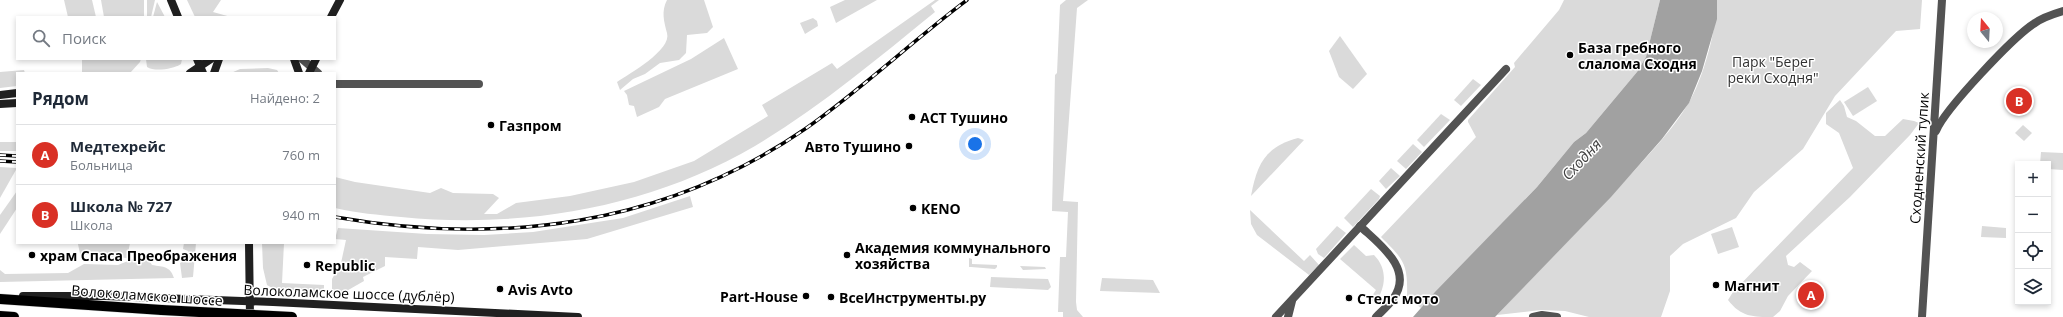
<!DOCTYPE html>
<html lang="ru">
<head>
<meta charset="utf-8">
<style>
	:root { --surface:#fff; --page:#f6f6f7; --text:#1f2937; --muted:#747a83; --line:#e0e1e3; --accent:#d93025 }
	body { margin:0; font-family:"Open Sans",sans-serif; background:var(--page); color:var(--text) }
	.controls { position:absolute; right:12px; bottom:12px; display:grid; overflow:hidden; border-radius:0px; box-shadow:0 2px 6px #0003 }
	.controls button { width:36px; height:36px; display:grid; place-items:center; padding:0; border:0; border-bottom:1px solid var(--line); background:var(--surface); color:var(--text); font:20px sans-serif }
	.compass { position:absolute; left:1967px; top:12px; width:36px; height:36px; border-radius:50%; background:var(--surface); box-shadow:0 2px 6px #0003; rotate:342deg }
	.you { position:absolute; left:975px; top:144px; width:14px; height:14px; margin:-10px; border:3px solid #fff; border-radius:50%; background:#1a73e8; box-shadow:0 0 0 6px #1a73e833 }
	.badge { display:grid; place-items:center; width:26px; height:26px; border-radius:50%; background:var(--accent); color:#fff; font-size:13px; font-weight:700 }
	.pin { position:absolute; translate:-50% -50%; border:2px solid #fff; box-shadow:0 1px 4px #0006 }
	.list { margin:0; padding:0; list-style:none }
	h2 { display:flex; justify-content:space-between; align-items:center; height:52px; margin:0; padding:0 16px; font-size:17px }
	h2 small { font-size:13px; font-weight:400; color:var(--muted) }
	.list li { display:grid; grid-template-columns:26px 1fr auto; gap:12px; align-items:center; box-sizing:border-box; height:60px; padding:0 16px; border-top:1px solid var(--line) }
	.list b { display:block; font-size:15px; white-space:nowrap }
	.list p { margin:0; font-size:13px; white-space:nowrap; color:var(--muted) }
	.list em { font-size:13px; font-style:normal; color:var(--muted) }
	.icon { flex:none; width:22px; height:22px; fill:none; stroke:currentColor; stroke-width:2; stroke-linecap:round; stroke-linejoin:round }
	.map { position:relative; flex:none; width:2063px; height:317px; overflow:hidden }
	.search { position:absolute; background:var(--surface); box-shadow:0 2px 6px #0003; left:16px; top:16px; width:320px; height:44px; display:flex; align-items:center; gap:10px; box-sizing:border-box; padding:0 14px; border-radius:0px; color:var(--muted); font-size:15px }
	.panel { position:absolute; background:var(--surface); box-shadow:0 2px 6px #0003; left:16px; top:72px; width:320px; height:172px; border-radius:0px }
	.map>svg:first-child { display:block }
	.green { fill:#dadada }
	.water { fill:#a1a1a1 }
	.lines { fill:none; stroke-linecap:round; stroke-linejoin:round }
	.primary-casing { stroke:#dbdbdb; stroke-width:11 }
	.minor { stroke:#535353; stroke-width:8 }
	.secondary { stroke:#202020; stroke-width:8 }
	.primary { stroke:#000; stroke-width:10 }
	.rail-casing { stroke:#000; stroke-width:3.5 }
	.rail { stroke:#fff; stroke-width:2; stroke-dasharray:6; stroke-linecap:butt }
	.primary-bridge-casing { stroke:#dbdbdb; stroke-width:11; stroke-linecap:butt }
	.primary-bridge { stroke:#000; stroke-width:10 }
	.poi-dot { fill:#000; stroke:#fff; stroke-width:1.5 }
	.labels { text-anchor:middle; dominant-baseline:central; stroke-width:3; stroke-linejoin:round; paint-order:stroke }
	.poi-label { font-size:14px; font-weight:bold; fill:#000; stroke:#fff; text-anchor:start }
	.park-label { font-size:14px; fill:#313131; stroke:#fff }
	.street-label { font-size:14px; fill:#000; stroke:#fff }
	.water-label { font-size:15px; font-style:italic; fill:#424242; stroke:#fff }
</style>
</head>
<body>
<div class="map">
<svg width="2063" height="317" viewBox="0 0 2063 317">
	<rect width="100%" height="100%" fill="#fff"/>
	<g class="green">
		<polygon points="64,0 92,0 96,17 68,17"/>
		<polygon points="101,0 144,0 144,17 104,17"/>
		<polygon points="147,0 155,0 151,17 147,17"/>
		<polygon points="187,0 221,0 213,12 231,17 195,17"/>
		<path d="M667,0H704L713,27L707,33L687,35L686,53L679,60L660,63L645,74L633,79L620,90L617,82C629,74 672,50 667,33C664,21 661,12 667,0Z"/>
		<polygon points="845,0 877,0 836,23 830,7"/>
		<path d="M935,0H939L931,6L935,12C877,59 819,108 755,146C649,208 522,229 401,217C379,215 356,213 335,208V177L355,182L430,193L441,188L453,193L493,194L499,198L484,214H497L516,203L570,196L634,182L694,161L768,116L762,105L832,63L837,69Z"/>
		<polygon points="1066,0 1088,0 1077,8 1063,201 1078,202 1076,302 1077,310 1083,317 1063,317 1063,312 1058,312 1060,257 1066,257 1068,212 1052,211 1055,75 1057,73 1060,5"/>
		<path d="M1564,0H1660L1646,57L1637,72L1586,133L1574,142L1537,187L1421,308L1407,297C1408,263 1404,260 1381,237L1476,137L1468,122V120L1515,67L1514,63L1559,10Z"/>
		<path d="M1717,0H1922L1920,29L1896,31L1835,96L1803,149L1754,192L1736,218L1683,244L1670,256V291L1661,317H1589L1565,311L1541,310L1497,315C1542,267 1589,221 1633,172C1652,151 1673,129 1688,104C1703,80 1717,28 1717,0Z"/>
		<polygon points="157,2 165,17 153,17"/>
		<polygon points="813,18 817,21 818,26 805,34 800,23"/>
		<polygon points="1340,36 1367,74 1353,89 1339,77 1329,51"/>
		<polygon points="724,38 738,69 665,99 659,107 637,117 634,106 629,105 627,95 624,91 691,59"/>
		<polygon points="82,59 141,59 140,62 130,73 77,73 82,72"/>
		<path d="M146,59H182L181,64C173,69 155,72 147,67Z"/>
		<polygon points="268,68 277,70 279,73 231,73 240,69"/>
		<polygon points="24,70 25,73 17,73 17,86 0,88 0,72"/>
		<polygon points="1473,79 1481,85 1461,106 1454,100"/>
		<polygon points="1868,87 1877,101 1853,116 1844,102"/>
		<path d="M1840,100L1844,106L1847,117L1856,121L1875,136H1885L1903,119L1914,121L1919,123L1910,135L1850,197L1786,256L1788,265L1794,267L1800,262L1812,271L1788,296L1780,311L1773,317C1753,317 1741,317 1728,300L1733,292L1853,168L1839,133L1826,124V113Z"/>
		<polygon points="1441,114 1450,120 1424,147 1417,140"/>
		<polygon points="2023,125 2032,133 2024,141 2015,133"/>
		<path d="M1298,138L1304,140L1251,196C1257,164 1265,147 1298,138Z"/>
		<polygon points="17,141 17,151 0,151 0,142 16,142"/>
		<polygon points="1413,144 1422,152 1406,169 1397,161"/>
		<polygon points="2041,152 2063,153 2063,170 2048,169 2048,164 2040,164"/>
		<polygon points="0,167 17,168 0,198"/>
		<polygon points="1391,168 1400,176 1386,189 1379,181"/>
		<polygon points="1371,189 1380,196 1379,199 1353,227 1344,218"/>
		<polygon points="17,191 17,208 0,234 0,215"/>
		<polygon points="690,196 693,207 587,239 458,250 418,247 417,259 385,257 385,266 363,277 364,281 343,293 332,292 332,279 341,263 346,240 335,239 338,228 427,234 484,235 533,232 623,218"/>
		<polygon points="1250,210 1304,261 1310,255 1319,265 1309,275 1257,235 1251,224"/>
		<polygon points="1337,226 1346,233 1324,258 1318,254 1316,249"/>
		<polygon points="1982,226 2006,228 2006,238 1981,237"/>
		<polygon points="1732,227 1739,247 1718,254 1711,234"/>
		<polygon points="130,243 127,258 80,254 78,244"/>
		<polygon points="184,243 196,243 193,277 182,278 180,263 188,259 188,251 183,249"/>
		<polygon points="262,243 284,243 282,283 324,285 324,290 320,292 274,289 267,285 263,268"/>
		<path d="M1354,245L1366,256L1374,255C1388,269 1386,288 1375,303L1370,299L1376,290L1340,259Z"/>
		<path d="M138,257L148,259L152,265C164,267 170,266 174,278L0,282V270L5,274L68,273L84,264L118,265Z"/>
		<polygon points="969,258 972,259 972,264 997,265 997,267 995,269 971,267 969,267"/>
		<polygon points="1020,266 1045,267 1046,269 1023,270"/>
		<polygon points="991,277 1048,279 1051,287 1048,290 990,287"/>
		<polygon points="1102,278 1153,280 1160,293 1100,291"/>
	</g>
	<polygon class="water" points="1660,0 1717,0 1717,19 1702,71 1689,103 1662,139 1611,197 1495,317 1413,317 1435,292 1537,187 1574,142 1586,133 1637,72 1646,57"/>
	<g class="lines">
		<defs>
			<g id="primary">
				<polyline points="0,299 162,310"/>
				<polyline points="0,316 14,317"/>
			</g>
		</defs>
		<use href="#primary" class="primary-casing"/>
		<g class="minor">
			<polyline points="302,59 318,73"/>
			<polyline points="335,84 479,84"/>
			<path d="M1936,131C1945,109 2014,36 2035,23C2043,17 2053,14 2063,11"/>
			<path d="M1360,226C1379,244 1415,269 1393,299C1389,305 1382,311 1376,317"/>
			<polyline points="1276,317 1506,69"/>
			<polyline points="1288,317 1292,301"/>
			<polyline points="1533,317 1542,315 1557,317"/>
			<polyline points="1922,317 1942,0"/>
		</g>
		<g class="secondary">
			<polyline points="171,0 178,17"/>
			<polyline points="331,17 340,0"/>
			<polyline points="197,59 203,73"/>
			<polyline points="294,59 299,73"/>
			<polyline points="190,73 211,59"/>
			<polyline points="214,73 219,59"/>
			<polyline points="309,73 316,59"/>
			<polyline points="0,95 17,93"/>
			<polyline points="0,104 17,103"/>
			<polyline points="249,243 250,317"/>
			<polyline points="23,296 105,296 273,302 578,317"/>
		</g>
		<use href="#primary" class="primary"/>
		<defs>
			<g id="rail">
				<polyline points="0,155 17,156"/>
				<polyline points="0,161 17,162"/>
				<path d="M335,217C501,246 664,226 805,129C862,89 912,41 967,0"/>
			</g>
		</defs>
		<use href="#rail" class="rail-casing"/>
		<use href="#rail" class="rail"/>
		<defs>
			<polyline id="primary-bridge" points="162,310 292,317"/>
		</defs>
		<use href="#primary-bridge" class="primary-bridge-casing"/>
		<use href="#primary-bridge" class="primary-bridge"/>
	</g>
	<g class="poi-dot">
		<circle cx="1570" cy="55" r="4"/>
		<circle cx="912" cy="117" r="4"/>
		<circle cx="491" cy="125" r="4"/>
		<circle cx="909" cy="146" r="4"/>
		<circle cx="913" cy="208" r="4"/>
		<circle cx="32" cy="255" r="4"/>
		<circle cx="847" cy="255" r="4"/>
		<circle cx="307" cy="265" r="4"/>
		<circle cx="1716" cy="285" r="4"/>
		<circle cx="500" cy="289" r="4"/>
		<circle cx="806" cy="296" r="4"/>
		<circle cx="831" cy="297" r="4"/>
		<circle cx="1349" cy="298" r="4"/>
	</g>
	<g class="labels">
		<g class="poi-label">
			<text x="1578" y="47">База гребного<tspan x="1578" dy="16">слалома Сходня</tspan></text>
			<text x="920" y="117">АСТ Тушино</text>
			<text x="499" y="125">Газпром</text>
			<text x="901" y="146" text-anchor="end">Авто Тушино</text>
			<text x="921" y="208">KENO</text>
			<text x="855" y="247">Академия коммунального<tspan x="855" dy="16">хозяйства</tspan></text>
			<text x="40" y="255">храм Спаса Преображения</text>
			<text x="315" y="265">Republic</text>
			<text x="1724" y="285">Магнит</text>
			<text x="508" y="289">Avis Avto</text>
			<text x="798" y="296" text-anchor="end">Part-House</text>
			<text x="839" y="297">ВсеИнструменты.ру</text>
			<text x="1357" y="298">Стелс мото</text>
		</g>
		<g class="park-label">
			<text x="1773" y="61">Парк "Берег<tspan x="1773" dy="16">реки Сходня"</tspan></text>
		</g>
		<g class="street-label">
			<text transform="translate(1919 158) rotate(-86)">Сходненский тупик</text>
			<text transform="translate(349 293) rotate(2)">Волоколамское шоссе (дублёр)</text>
			<text transform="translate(147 295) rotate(4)">Волоколамское шоссе</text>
		</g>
		<g class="water-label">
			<text transform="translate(1581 159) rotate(-47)">Сходня</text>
		</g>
	</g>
</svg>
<div class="controls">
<button>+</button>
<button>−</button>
<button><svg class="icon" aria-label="locate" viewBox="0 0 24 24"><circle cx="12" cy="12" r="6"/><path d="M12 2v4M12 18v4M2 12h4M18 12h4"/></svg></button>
<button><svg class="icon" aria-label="layers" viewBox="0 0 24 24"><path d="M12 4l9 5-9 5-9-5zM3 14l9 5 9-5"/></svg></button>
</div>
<svg class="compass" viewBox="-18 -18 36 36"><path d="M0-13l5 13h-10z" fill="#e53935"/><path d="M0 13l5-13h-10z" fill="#747a83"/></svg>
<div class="you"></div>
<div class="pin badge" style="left:1811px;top:295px">A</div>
<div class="pin badge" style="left:2019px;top:101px">B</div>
<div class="search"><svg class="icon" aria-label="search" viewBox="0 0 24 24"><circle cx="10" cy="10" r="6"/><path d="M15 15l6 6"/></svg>Поиск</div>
<section class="panel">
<h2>Рядом<small>Найдено: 2</small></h2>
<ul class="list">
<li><span class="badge">A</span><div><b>Медтехрейс</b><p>Больница</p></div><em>760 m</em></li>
<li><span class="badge">B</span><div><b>Школа № 727</b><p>Школа</p></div><em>940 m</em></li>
</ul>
</section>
</div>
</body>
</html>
